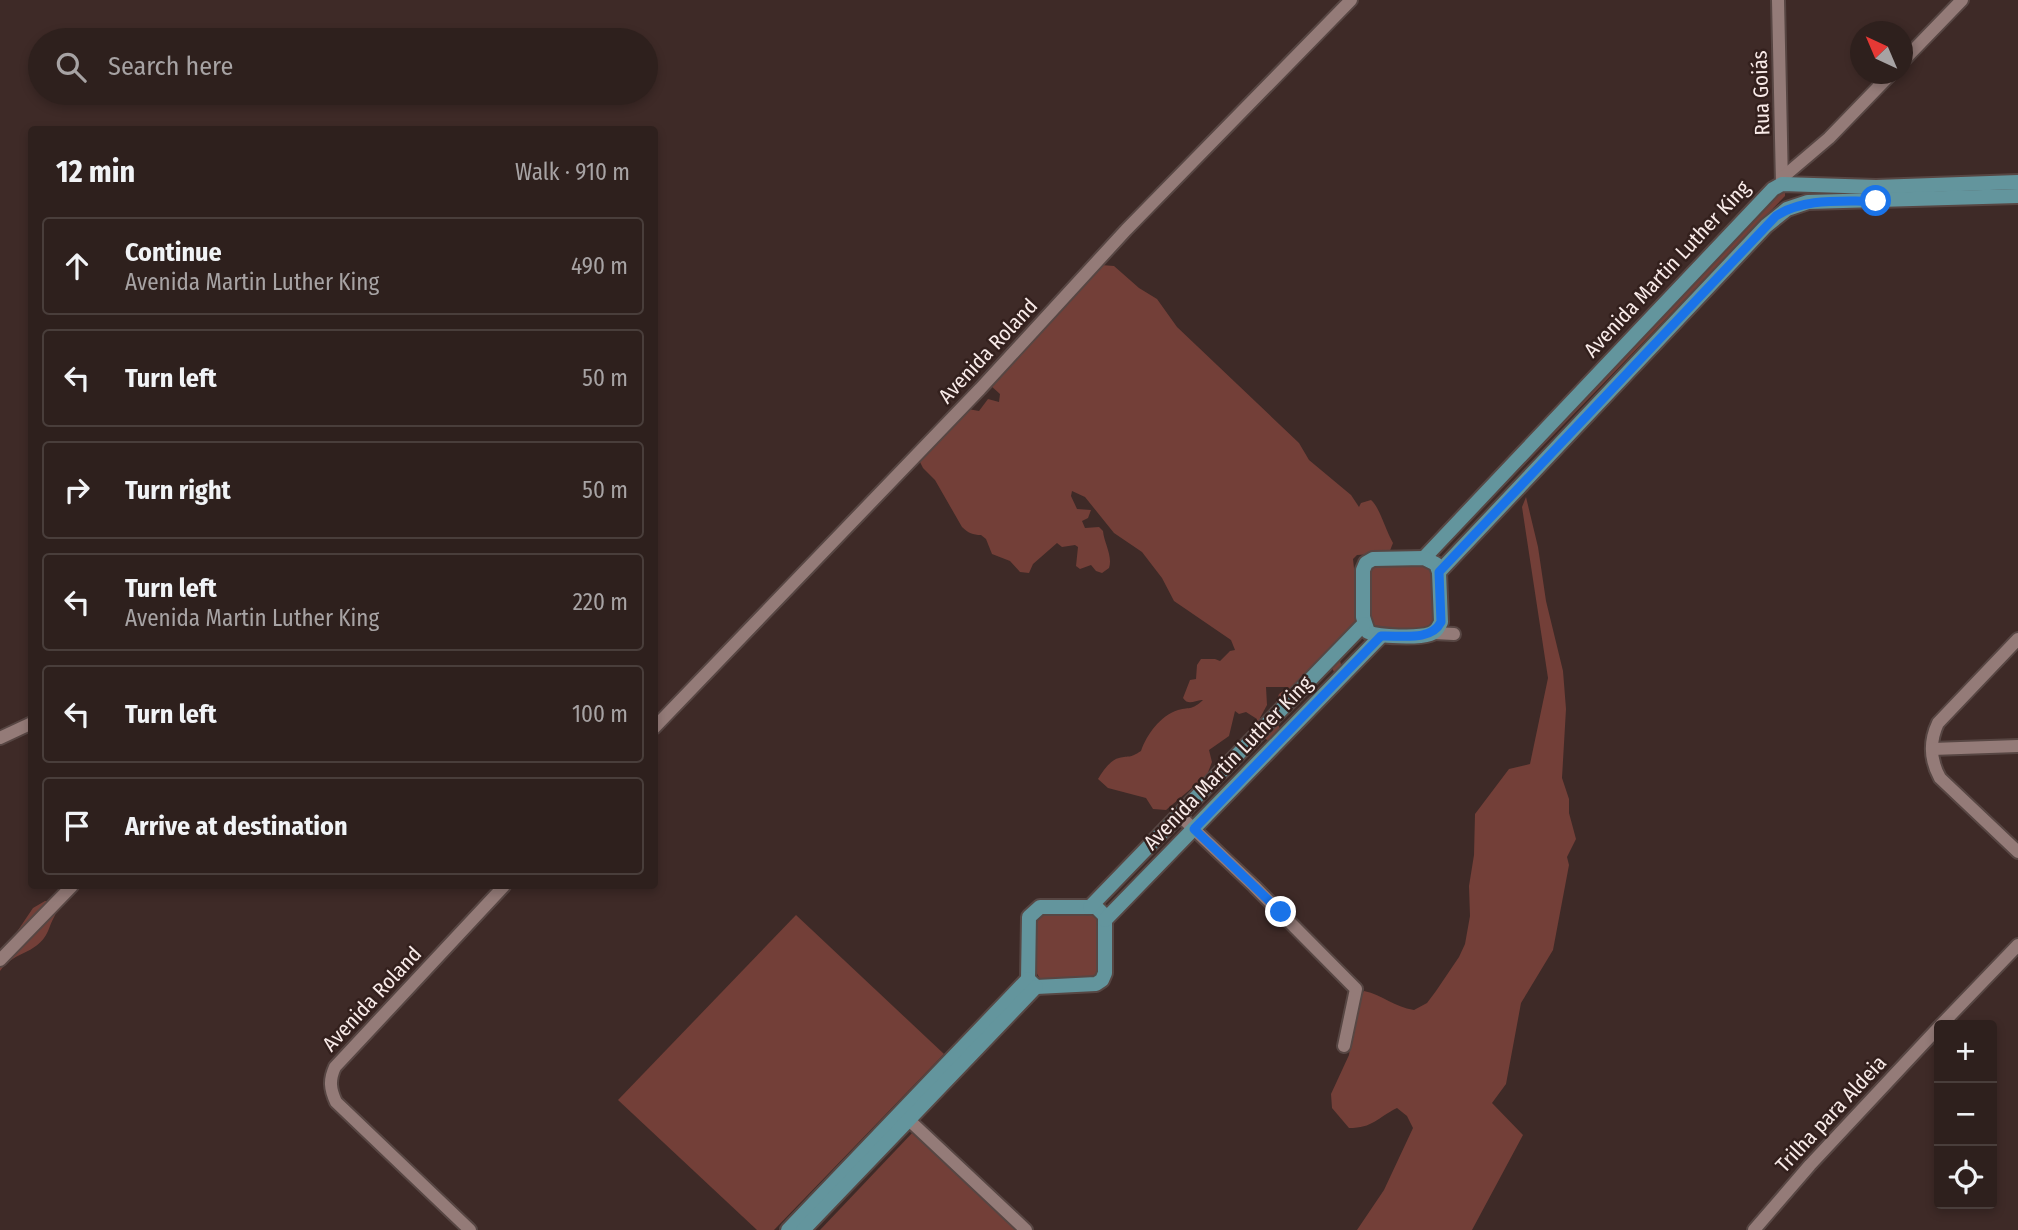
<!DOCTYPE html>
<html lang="en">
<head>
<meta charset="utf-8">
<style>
	:root { --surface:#2e201d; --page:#3a2d2a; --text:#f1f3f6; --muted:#a7a3a4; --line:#493e3b }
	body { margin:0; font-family:"Fira Sans Condensed",sans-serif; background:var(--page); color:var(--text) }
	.controls { position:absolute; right:21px; bottom:21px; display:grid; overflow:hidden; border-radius:7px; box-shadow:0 4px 10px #0003 }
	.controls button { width:63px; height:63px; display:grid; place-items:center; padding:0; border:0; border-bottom:2px solid var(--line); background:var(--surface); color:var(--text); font:35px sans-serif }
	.compass { position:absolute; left:1850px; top:21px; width:63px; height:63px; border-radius:50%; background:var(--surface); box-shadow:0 4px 10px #0003; rotate:316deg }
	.stop { position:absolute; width:21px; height:21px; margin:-16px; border:5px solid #1a73e8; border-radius:50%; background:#fff }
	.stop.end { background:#1a73e8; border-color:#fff; box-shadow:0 2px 7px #0008 }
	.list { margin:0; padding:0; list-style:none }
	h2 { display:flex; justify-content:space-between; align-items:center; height:91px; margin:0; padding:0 28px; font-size:30px }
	h2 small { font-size:23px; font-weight:400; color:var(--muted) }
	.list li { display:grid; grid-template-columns:46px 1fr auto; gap:21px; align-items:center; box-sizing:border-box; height:98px; margin:0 14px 14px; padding:0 14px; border:2px solid var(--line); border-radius:7px }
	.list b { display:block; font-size:26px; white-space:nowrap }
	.list p { margin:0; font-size:23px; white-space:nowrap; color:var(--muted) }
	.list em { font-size:23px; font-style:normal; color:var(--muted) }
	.icon { flex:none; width:38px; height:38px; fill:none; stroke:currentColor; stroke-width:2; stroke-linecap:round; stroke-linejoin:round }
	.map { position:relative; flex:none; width:2018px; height:1230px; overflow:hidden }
	.search { position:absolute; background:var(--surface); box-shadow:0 4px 10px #0003; left:28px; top:28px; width:630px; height:77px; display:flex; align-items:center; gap:18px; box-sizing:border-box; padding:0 24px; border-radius:38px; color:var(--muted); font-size:26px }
	.panel { position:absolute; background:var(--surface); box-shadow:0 4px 10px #0003; left:28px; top:126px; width:630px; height:763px; border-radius:7px }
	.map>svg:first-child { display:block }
	.green { fill:#733f38 }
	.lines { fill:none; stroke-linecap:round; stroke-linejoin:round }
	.minor-casing { stroke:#574643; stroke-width:16 }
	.major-casing { stroke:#574643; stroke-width:18 }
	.minor { stroke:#947b78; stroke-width:12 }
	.major { stroke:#63959d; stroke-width:14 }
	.route { stroke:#1a73e8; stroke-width:9 }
	.labels { text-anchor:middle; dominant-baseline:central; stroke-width:5; stroke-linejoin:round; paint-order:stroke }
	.street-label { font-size:21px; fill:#f9ebe9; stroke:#33201d }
</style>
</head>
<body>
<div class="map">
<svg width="2018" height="1230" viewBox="0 0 2018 1230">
	<rect width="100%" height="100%" fill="#3e2a27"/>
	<g class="green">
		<polygon points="1780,189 1785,190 1785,196 1440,552 1436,547"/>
		<path d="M1101,265L1114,266L1139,288L1157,299L1177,327L1299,443L1309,460L1351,495L1359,507L1361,503L1371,500C1379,506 1386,531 1393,543L1389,553L1357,555L1353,559L1360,623L1338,655L1342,667L1335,674L1329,662L1274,708L1279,694L1289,687H1266L1267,705L1260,718L1265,723L1279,726L1280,733L1269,741L1264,738L1259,740L1254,729L1257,719L1246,712L1239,714L1235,711L1229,736L1209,750L1212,762L1207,775L1166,810L1153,809L1146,798L1108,788L1098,779C1103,771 1110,760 1119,758C1130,755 1129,759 1141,751C1147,734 1160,716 1178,710C1191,707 1192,710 1203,700C1196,699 1189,707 1183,698L1190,680L1196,679L1197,665L1201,659H1215L1220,661L1230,651L1235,650L1231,640L1174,601L1162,578L1142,552L1114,533L1085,497L1072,491L1071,496L1077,509L1091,510L1088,518L1082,521L1085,528L1099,527L1103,531C1104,543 1113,556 1109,568L1102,573L1096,571L1091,565L1080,569L1076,566L1078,547L1075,545L1062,547L1057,543L1033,564L1029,573L1020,572L1010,561L992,554L986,539L981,535C973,535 968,533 962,527L935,480L923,468L919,460L968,409L979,411L988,399L999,402L1000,394L990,385Z"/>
		<path d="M1526,497L1538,547L1546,601L1563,671L1566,709L1562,778L1569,799V813L1576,839L1567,857L1569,865L1553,950L1521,1003L1506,1084L1492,1103L1523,1135L1472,1230H1357L1384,1190L1413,1128L1407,1116L1397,1108C1377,1118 1373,1128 1349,1128L1332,1108L1331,1094L1349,1055L1357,1002L1364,991C1383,995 1394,1007 1414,1010L1427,1003L1436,991L1459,957L1465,944L1470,916L1469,886L1474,855L1475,814L1509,769L1530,764L1548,678L1522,507Z"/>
		<polygon points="1426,564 1433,568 1434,621 1425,629 1375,630 1368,623 1370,569 1375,566"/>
		<path d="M45,901H52L57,905C57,914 53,918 50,926C40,956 15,949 0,971V953L6,948L33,908Z"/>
		<polygon points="1093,913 1098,919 1100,972 1094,977 1040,979 1035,970 1034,918 1037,914"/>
		<polygon points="796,915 944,1054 774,1230 757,1230 618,1100"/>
		<polygon points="915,1130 1016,1230 820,1230"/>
	</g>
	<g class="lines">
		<defs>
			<g id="minor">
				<polyline points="1778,0 1782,184"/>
				<polyline points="1902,62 1962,0"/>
				<polyline points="1782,178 1829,138 1891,74"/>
				<polyline points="1434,633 1454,634"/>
				<path d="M2018,639L1938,723C1929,742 1930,760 1940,778L2018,852"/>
				<polyline points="654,728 980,389 1126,230 1351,0"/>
				<polyline points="0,738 32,723"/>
				<polyline points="1932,749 2018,746"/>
				<polyline points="1179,815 1254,886 1356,989 1344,1046"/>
				<polyline points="0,960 72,886"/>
				<polyline points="1941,1025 2018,945"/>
				<polyline points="909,1120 1026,1230"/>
				<path d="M470,1230L336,1102C330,1089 329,1080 335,1067L504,886"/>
				<polyline points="1754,1230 1810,1165 1939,1027"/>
			</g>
			<g id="major">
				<polyline points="1424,558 1773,189 1782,184 1876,187 2018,182"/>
				<path d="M1424,558L1436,564L1439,572L1441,622C1438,628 1436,632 1430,634C1418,638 1379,637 1368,632L1363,617V570L1366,563L1373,559Z"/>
				<polyline points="1439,572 1766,226 1787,209 1808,202 2018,196"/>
				<polygon points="1040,907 1096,907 1105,916 1105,973 1102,980 1096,984 1036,987 1028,979 1029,917"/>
				<polyline points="1090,907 1364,624"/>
				<polyline points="1105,920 1381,636"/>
				<polyline points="788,1230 1028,979"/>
				<polyline points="803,1230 1036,987"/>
			</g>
		</defs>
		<use href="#minor" class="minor-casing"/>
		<use href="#major" class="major-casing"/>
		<use href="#minor" class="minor"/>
		<use href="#major" class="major"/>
	</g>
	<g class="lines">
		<path class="route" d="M1281,912L1194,829L1381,636C1400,635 1431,642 1441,622L1439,572L1776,216C1805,197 1843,202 1876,201"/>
	</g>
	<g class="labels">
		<g class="street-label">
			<text transform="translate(1761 93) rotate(-92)">Rua Goiás</text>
			<text transform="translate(1667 269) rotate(-47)">Avenida Martin Luther King</text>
			<text transform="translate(988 351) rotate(-47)">Avenida Roland</text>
			<text transform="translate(1228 763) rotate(-46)">Avenida Martin Luther King</text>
			<text transform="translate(372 999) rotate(-47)">Avenida Roland</text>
			<text transform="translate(1831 1114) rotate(-47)">Trilha para Aldeia</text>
		</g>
	</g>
</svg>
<div class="controls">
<button>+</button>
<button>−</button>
<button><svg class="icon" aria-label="locate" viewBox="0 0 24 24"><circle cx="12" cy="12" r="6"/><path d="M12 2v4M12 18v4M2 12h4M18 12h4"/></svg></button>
</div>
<svg class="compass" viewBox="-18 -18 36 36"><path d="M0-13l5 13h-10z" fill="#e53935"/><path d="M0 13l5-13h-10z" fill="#a7a3a4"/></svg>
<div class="stop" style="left:1876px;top:201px"></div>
<div class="stop end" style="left:1281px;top:912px"></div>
<div class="search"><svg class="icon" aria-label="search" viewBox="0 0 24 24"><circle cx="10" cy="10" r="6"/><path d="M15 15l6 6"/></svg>Search here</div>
<section class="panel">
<h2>12 min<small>Walk · 910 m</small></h2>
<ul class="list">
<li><svg class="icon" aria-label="ahead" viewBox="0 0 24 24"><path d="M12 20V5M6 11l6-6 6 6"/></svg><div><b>Continue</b><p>Avenida Martin Luther King</p></div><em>490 m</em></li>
<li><svg class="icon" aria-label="left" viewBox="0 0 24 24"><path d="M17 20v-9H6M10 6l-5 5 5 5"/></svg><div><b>Turn left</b></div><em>50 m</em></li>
<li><svg class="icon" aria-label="right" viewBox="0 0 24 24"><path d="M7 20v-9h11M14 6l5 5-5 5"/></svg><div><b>Turn right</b></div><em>50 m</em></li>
<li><svg class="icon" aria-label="left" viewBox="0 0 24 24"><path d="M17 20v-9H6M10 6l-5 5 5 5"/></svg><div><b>Turn left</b><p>Avenida Martin Luther King</p></div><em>220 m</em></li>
<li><svg class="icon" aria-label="left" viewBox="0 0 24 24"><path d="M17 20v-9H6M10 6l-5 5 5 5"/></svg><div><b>Turn left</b></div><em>100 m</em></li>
<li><svg class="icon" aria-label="arrive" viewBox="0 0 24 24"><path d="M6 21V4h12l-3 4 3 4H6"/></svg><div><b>Arrive at destination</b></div></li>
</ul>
</section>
</div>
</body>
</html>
